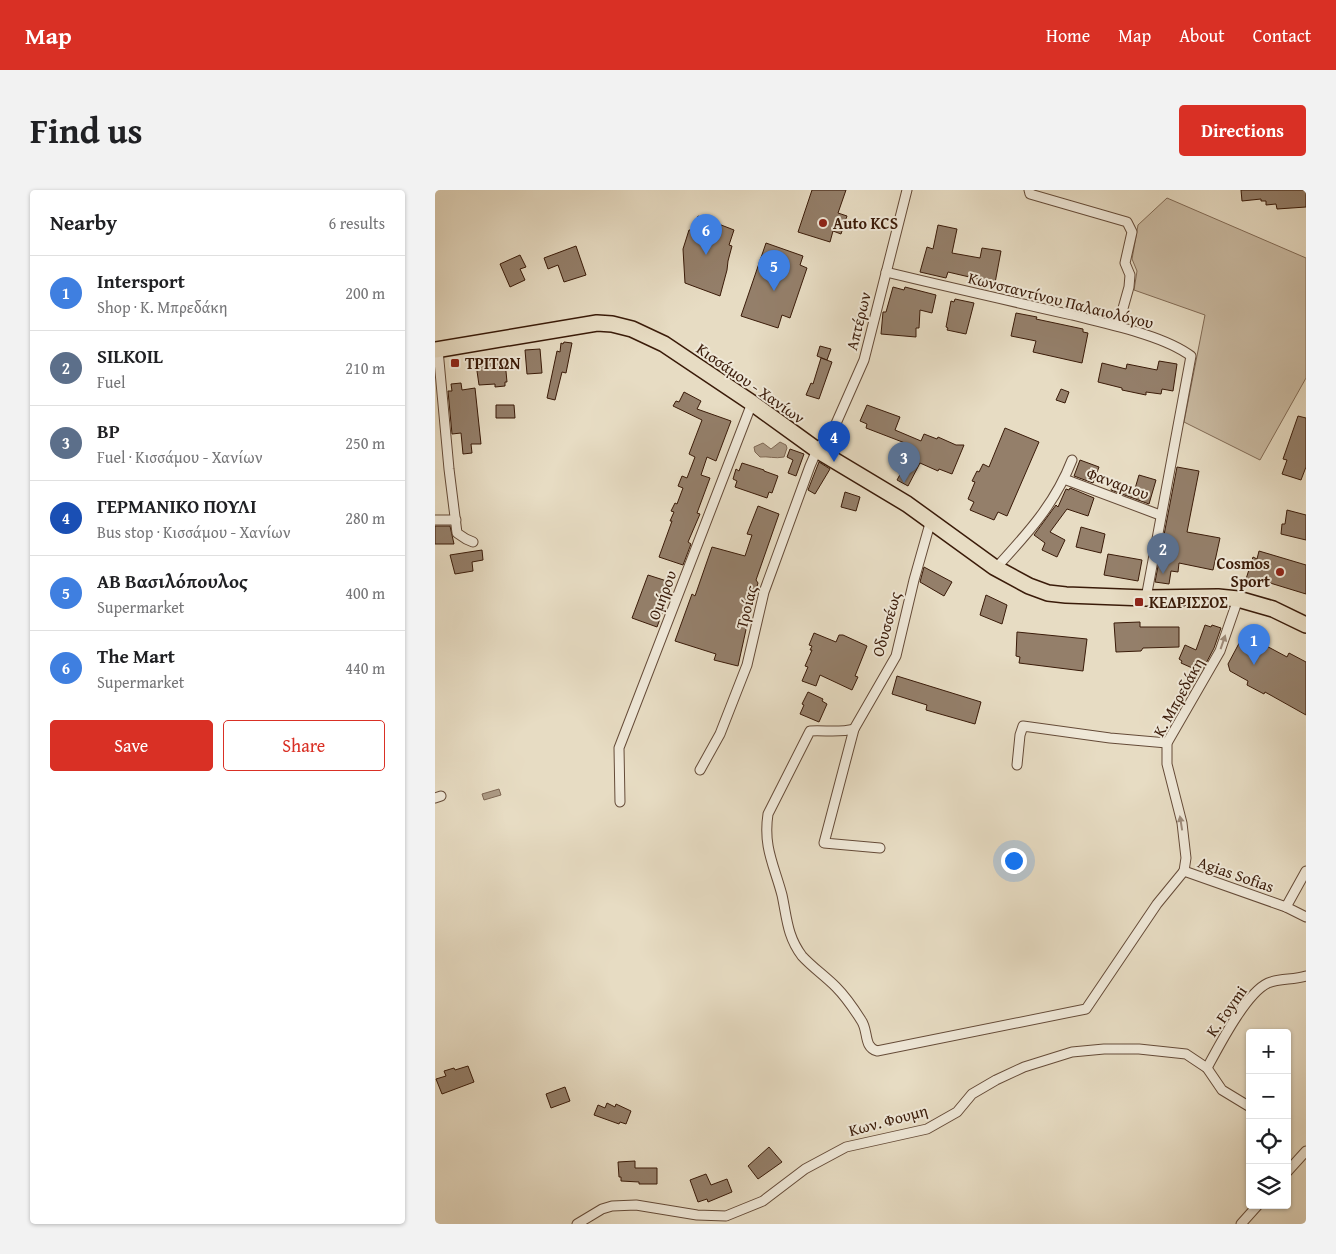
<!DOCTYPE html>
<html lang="en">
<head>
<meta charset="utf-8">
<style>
	:root { --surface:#fff; --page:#f2f2f2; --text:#202124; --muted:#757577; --line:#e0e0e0; --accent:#d93025 }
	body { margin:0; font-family:"Gentium Book Plus",serif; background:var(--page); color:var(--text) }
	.controls { position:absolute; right:15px; bottom:15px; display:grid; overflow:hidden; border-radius:5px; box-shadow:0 1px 4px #0004 }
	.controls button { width:45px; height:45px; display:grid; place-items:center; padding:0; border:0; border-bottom:1px solid var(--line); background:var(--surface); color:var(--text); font:25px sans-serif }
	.you { position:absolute; left:578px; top:670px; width:18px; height:18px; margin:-12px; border:4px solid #fff; border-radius:50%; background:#1a73e8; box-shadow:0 0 0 8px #1a73e833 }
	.badge { display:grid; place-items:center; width:32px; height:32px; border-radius:50%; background:var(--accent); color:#fff; font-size:16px; font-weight:700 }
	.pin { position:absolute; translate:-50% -41px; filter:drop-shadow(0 1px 2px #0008) }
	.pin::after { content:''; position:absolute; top:26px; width:18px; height:15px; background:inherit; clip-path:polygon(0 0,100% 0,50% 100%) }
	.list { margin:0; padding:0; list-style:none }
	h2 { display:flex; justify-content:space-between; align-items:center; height:65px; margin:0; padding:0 20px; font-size:21px }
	h2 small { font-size:16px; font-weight:400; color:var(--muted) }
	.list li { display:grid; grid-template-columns:32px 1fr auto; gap:15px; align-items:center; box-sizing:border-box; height:75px; padding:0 20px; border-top:1px solid var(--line) }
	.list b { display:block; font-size:19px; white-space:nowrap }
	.list p { margin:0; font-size:16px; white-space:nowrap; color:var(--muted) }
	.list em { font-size:16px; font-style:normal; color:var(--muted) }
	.actions { display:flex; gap:10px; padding:15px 20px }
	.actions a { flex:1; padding:11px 0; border:1px solid var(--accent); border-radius:5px; text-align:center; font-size:18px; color:var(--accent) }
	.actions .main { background:var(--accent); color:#fff }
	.icon { flex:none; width:28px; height:28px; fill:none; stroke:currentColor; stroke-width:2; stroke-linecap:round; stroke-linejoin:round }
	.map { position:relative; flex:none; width:871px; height:1034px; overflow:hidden; border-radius:5px }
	header { display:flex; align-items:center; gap:30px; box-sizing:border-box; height:70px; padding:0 25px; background:var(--accent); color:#fff }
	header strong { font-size:24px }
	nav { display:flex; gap:28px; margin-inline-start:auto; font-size:18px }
	.intro { display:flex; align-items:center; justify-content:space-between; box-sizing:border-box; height:120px; padding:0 30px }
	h1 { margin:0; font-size:35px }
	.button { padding:12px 22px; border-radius:5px; background:var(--accent); color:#fff; font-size:18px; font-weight:700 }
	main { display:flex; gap:30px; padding:0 30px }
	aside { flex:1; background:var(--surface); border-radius:5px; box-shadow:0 1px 4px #0004 }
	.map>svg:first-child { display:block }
	.green { fill:#cabba3; stroke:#826b56 }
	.water { fill:#ac9a84; stroke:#7e6753 }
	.building { fill:#947f6a; stroke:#3a1b09 }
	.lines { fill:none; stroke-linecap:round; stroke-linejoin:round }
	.street-casing { stroke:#654b38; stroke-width:11 }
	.primary-casing { stroke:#3a1b09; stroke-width:18 }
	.street { stroke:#efe8d8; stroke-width:9 }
	.primary { stroke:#e7dcc3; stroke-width:15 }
	.oneway { fill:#9e8c7b }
	.poi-dot { fill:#8f2418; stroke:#efe8d8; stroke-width:2 }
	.labels { text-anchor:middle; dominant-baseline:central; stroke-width:4; stroke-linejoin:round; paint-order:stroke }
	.poi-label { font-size:16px; font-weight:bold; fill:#3a1b09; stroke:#efe8d8; text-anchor:start }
	.street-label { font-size:16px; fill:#3a1b09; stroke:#efe8d8 }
</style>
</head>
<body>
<header>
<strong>Map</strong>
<nav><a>Home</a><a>Map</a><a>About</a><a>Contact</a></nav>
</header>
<div class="intro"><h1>Find us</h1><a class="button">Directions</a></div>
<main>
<aside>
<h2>Nearby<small>6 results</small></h2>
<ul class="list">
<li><span class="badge" style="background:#3f7fe0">1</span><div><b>Intersport</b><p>Shop · Κ. Μπρεδάκη</p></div><em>200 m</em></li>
<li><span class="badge" style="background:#5c6f8a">2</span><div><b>SILKOIL</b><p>Fuel</p></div><em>210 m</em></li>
<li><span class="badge" style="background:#5c6f8a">3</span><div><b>BP</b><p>Fuel · Κισσάμου - Χανίων</p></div><em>250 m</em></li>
<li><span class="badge" style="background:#1a4fb4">4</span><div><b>ΓΕΡΜΑΝΙΚΟ ΠΟΥΛΙ</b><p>Bus stop · Κισσάμου - Χανίων</p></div><em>280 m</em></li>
<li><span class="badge" style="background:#3f7fe0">5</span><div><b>ΑΒ Βασιλόπουλος</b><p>Supermarket</p></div><em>400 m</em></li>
<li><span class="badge" style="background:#3f7fe0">6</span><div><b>The Mart</b><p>Supermarket</p></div><em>440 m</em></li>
</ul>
<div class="actions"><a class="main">Save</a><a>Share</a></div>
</aside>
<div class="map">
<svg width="871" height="1034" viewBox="0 0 871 1034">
	<rect width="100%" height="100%" fill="#e7dcc3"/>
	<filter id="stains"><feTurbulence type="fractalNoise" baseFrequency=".004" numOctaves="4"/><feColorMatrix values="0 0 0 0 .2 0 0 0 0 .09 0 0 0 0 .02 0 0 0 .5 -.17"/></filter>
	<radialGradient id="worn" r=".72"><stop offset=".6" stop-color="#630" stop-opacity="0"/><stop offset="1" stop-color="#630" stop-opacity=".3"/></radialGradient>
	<polygon class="green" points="732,8 871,68 871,188 825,270 749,232 770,125 699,100 702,81 697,69 703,35"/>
	<g class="water">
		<path d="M345,252L351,255L352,258L349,267C340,269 333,266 325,267L320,262L319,257L328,253L336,259Z"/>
		<polygon points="64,599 66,605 49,610 47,604"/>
	</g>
	<g class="building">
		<polygon points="377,0 411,0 403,23 412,26 406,44 398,41 395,52 363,42"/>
		<polygon points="806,0 871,0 871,17 842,19 841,14 831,15 831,11 826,11 826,9 807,11"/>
		<polygon points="263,26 299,40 294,55 297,56 293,71 292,80 285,106 250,93 248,59 254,40 258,40"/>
		<polygon points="503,35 522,39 517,63 545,68 547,58 566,61 560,93 513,82 511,88 485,82 492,57 498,59"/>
		<polygon points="331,53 368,66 365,75 372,78 355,128 347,125 343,138 306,126"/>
		<polygon points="141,56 151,85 129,92 123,75 113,79 109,68"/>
		<polygon points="85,65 91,77 85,79 90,90 75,97 65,74"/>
		<polygon points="458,97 469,100 470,97 501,105 497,123 485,120 484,138 481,138 481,147 446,144 448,122 451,122"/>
		<polygon points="520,109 539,113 531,144 512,140 513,138 511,137 516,111 519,112"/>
		<polygon points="581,123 602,127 601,129 648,139 648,142 653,143 647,173 598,162 601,151 576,146"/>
		<polygon points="129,152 137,153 131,183 127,182 120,210 112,208 122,161 125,162 126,153 128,154"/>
		<polygon points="385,156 396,159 392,170 382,166"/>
		<polygon points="105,159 107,183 92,184 90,160"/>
		<polygon points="386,168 397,172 384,209 371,205 376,193 378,194"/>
		<polygon points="70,171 72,192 70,192 70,196 60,197 60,194 44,195 41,174"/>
		<polygon points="724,171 742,174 738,201 727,199 726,204 711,202 711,205 687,200 687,198 663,192 667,173 691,179 692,174 722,180"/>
		<polygon points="26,193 27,200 40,198 46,254 36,254 37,263 28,264 26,243 17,244 13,201 17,201 16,194"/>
		<polygon points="626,199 634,202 630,213 621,210"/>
		<polygon points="249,202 266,211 262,219 296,231 281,271 272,267 266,285 275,288 262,323 265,324 253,352 256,354 248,375 224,367 237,331 235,331 239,322 236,321 240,313 242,314 248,298 243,296 247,286 252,288 260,267 254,264 267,230 238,216 241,211 244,212"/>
		<polygon points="61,215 79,215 80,228 61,228"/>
		<polygon points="432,215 465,227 460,240 486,251 489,244 502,249 503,247 521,255 529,255 517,284 504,279 503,281 485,273 473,296 462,290 476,265 467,261 470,253 431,238 432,234 425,231"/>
		<polygon points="863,226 871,228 871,277 866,290 847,284 852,270 848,269"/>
		<polygon points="570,238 604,252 572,326 563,322 559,330 535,320 539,312 533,309 540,292 537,291 542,281 544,282 548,274 554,277"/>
		<polygon points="355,259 369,264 361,286 353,283 358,270 352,267"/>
		<polygon points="645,270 664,277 658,293 639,286"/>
		<polygon points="384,272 395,279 380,304 373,300"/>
		<polygon points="307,273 329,280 329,281 343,286 337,303 334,302 332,308 300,297 302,291 298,289 301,279 304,281"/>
		<polygon points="742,277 764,281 752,342 785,348 778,380 744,373 743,382 736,381 734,394 720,392"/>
		<polygon points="704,285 721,290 714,314 676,300 678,294 699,302"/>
		<polygon points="635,298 659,308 653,326 632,319 615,342 630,350 622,367 607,360 610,353 599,345 621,315 623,317 631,299 634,300"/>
		<polygon points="410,302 425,307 421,321 406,317"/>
		<polygon points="323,316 344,324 321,390 323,393 318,410 316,410 315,414 310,413 307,434 312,435 303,476 279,470 281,464 240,451 257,404 260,406 277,357 310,366 317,345 312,344"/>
		<polygon points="852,320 871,325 871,350 846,344 847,334 850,334"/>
		<polygon points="0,336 15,336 19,354 0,354"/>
		<polygon points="646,337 670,344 666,363 641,357"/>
		<polygon points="47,360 48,370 37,372 38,381 20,384 15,365"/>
		<polygon points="824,361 871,375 871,404 822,389 821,391 811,389 818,367 822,369"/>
		<polygon points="673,364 707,370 703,391 669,385"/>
		<polygon points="489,377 517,392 509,406 485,392"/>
		<polygon points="213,385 238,393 222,437 197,428"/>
		<polygon points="551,405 572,415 567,434 545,425"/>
		<polygon points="705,432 705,437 744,437 744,457 708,458 706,461 681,462 679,433"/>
		<polygon points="770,435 776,437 777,435 786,438 779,458 768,479 766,478 764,481 746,473 747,471 744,469 750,455 761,460"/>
		<polygon points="582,442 652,449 648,481 584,473 585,467 581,466"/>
		<polygon points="379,443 401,452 404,445 408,445 432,456 420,486 423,487 417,500 385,485 381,496 367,491 373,477 370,476 377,460 375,460 377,456 374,455"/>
		<polygon points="809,444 852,467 854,463 871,472 871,525 830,502 829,504 812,495 813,491 795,481 793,474"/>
		<polygon points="462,486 546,512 540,534 491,520 492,515 457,504"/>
		<polygon points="373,502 388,509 387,511 392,514 384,532 365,524 369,515 367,514"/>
		<polygon points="33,876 39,892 7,904 1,889 11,886 9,881 19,878 20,880"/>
		<polygon points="130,897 135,911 116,918 111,904"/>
		<polygon points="172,913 180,917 181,914 196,921 191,934 185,932 184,934 159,925 163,915 170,918"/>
		<polygon points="334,957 347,972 323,989 313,976"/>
		<polygon points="200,971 200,978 222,978 222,994 204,994 204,992 186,991 186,987 184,987 183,972"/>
		<polygon points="271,984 276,995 292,989 297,1002 273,1012 272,1009 263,1012 255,990"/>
	</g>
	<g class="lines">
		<defs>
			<g id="street">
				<polyline points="594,0 595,4 692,32 697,42 690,73 695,85 694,97 683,136"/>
				<path d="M451,82C513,97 575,111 637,125C672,134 728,145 756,166L711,408"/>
				<polyline points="3,160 14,279 22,343 31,349 38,352"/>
				<polyline points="629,289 725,325"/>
				<polyline points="0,330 21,330"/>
				<path d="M561,378C592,344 620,314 637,270"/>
				<path d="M419,539C404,543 390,540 375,541L333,624C328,657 339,675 347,705C352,728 352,746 367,766C377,777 390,786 401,797C410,806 419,819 426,830C434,841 428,857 442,861L651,819L722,714L749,681"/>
				<polyline points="582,575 585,545 588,536 675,548 732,553"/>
				<polyline points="265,580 285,544 312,475 329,402 375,276 382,260 399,238 429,170 472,0"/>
				<polyline points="0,608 6,606"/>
				<polyline points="185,612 184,558 317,213"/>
				<polyline points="445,658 389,653 419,539 461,466 479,390 496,330"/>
				<polyline points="749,681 751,668 747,633 732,574 732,553 785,461 803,409"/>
				<polyline points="749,681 851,717 871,727"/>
				<polyline points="851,717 871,681"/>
				<path d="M772,878C784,856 811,803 833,793C844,788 859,790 871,786"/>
				<polyline points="852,982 871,961"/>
				<polyline points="142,1034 167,1019 177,1016 201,1015 262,1025 291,1026 328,1011 370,979 411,957 492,939 522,922 537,904 561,890 589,877 637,862 669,859 704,859 751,864 772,878 787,900 815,917"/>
				<polyline points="806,1034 823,1015"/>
			</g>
			<polyline id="primary" points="0,160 162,133 177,134 197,139 229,154 317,213 382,260 472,314 559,377 594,396 613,403 631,405 711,408 783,407 803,409 838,419 871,435"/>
		</defs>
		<use href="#street" class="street-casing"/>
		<use href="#primary" class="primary-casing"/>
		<use href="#street" class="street"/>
		<use href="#primary" class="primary"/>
	</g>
	<defs><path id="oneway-solid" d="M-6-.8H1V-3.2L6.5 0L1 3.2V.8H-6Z" transform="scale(1.25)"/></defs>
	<g class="oneway">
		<use href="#oneway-solid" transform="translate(788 452) rotate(-71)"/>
		<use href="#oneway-solid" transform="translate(746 633) rotate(-99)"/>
	</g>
	<g class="poi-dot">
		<circle cx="388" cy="33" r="5"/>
		<rect x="15" y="168" width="10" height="10" rx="2.5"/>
		<circle cx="845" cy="382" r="5"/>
		<rect x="699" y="407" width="10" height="10" rx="2.5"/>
	</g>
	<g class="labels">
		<g class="poi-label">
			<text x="398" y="33">Auto KCS</text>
			<text x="30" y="173">ΤΡΙΤΩΝ</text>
			<text x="835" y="373" text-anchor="end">Cosmos<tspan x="835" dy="18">Sport</tspan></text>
			<text x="714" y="412">ΚΕΔΡΙΣΣΟΣ</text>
		</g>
		<g class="street-label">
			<text transform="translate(626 110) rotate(14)">Κωνσταντίνου Παλαιολόγου</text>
			<text transform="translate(423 131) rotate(-76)">Απτέρων</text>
			<text transform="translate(316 193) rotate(35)">Κισσάμου - Χανίων</text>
			<text transform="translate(683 293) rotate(20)">Φαναριου</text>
			<text transform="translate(227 405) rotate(-69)">Ομήρου</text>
			<text transform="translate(311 417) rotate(-76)">Τροίας</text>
			<text transform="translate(451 434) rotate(-74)">Οδυσσέως</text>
			<text transform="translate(743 507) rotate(-61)">Κ. Μπρεδάκη</text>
			<text transform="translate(801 684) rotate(19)">Agias Sofias</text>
			<text transform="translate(791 821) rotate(-55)">K. Foymi</text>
			<text transform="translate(453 930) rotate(-15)">Κων. Φουμη</text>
		</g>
	</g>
	<rect width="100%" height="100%" filter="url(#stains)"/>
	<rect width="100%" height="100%" fill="url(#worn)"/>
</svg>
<div class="controls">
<button>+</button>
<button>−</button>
<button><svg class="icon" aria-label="locate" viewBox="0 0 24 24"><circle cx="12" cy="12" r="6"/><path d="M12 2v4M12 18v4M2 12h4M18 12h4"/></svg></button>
<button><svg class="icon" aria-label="layers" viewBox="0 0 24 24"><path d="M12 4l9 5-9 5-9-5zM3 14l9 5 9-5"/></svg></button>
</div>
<div class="you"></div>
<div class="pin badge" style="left:819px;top:475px;background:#3f7fe0">1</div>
<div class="pin badge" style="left:728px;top:384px;background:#5c6f8a">2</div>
<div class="pin badge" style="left:469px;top:293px;background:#5c6f8a">3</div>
<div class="pin badge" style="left:399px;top:272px;background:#1a4fb4">4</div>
<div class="pin badge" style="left:339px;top:101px;background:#3f7fe0">5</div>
<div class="pin badge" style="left:271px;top:65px;background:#3f7fe0">6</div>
</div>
</main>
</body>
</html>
